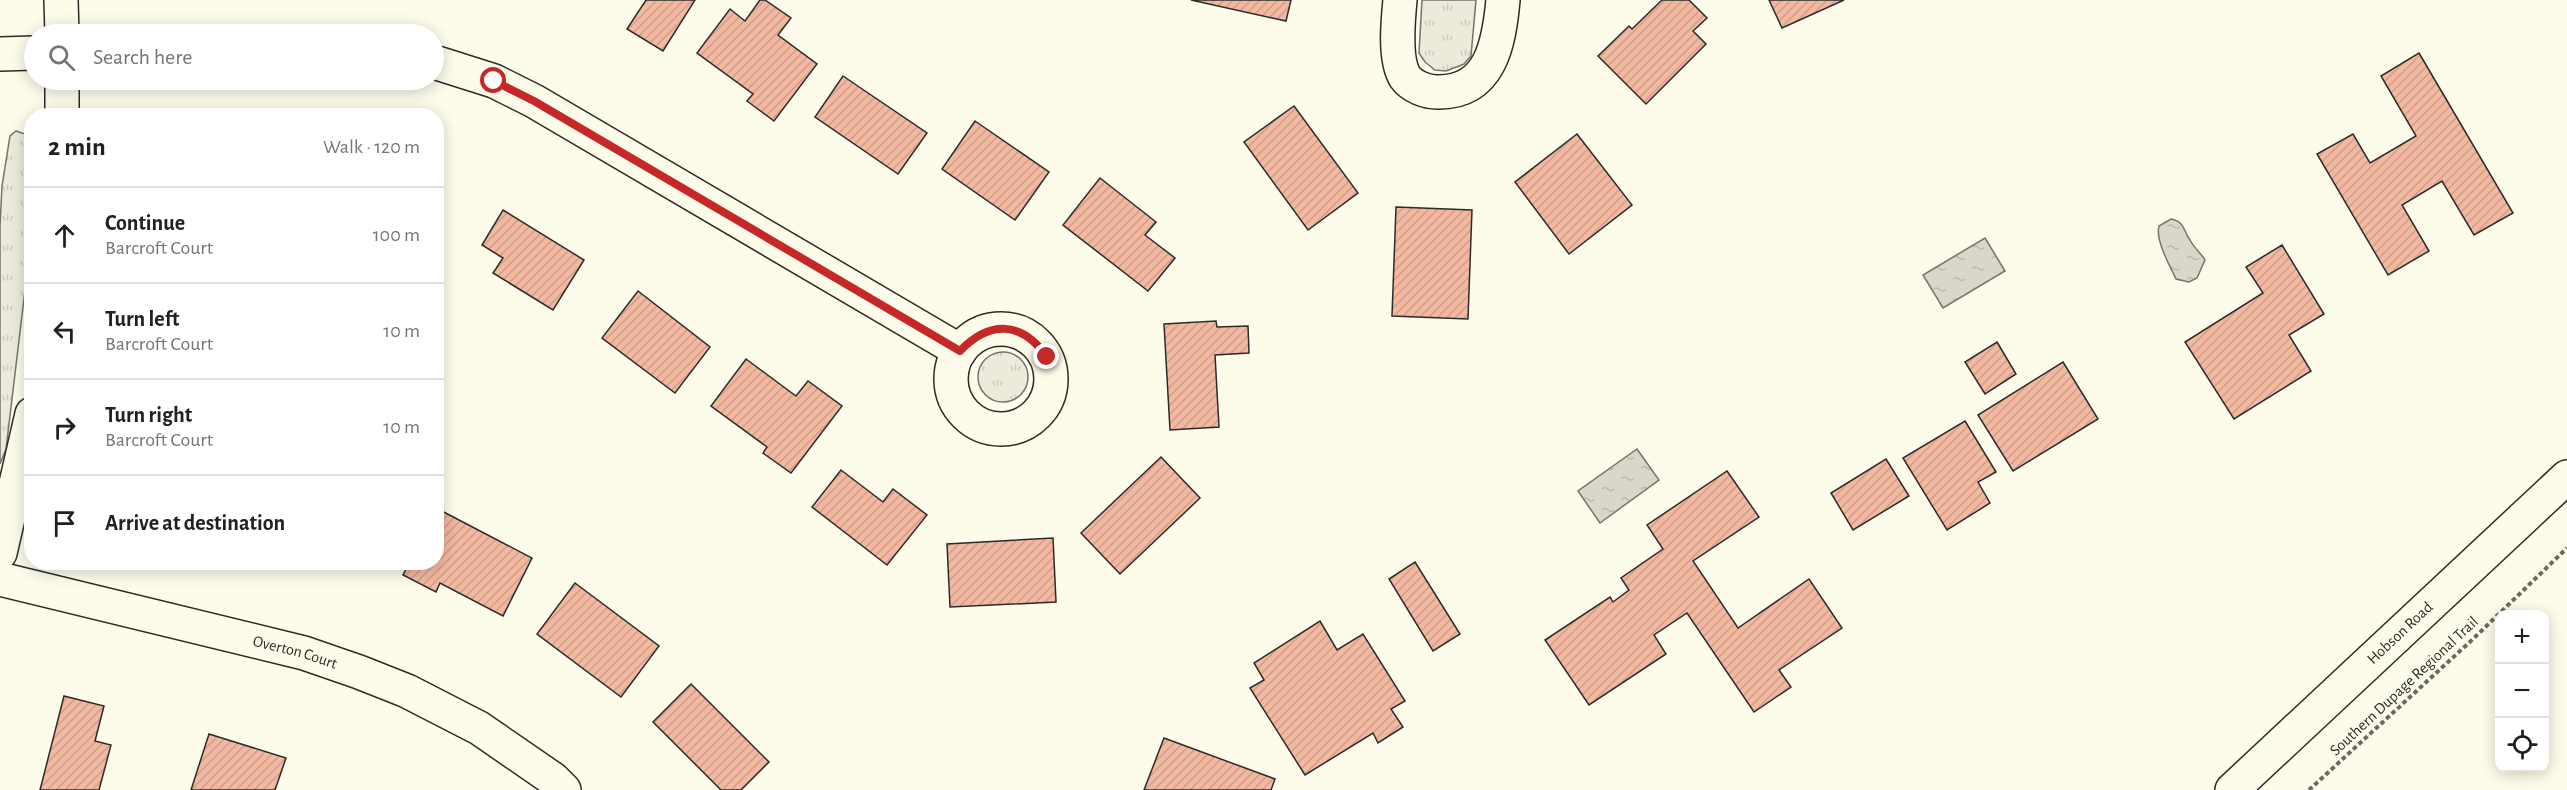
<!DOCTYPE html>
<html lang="en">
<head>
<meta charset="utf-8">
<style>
	:root { --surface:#fff; --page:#f6f6f6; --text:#202124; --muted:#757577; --line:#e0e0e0 }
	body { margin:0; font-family:"Alegreya Sans",sans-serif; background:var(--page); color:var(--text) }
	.controls { position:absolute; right:18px; bottom:18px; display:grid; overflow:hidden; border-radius:12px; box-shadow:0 3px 15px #0003 }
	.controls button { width:54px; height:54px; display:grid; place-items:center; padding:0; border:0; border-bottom:2px solid var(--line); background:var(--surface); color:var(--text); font:30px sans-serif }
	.stop { position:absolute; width:18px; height:18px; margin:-14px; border:4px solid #c62828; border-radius:50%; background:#fff }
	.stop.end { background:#c62828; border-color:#fff; box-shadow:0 2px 6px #0008 }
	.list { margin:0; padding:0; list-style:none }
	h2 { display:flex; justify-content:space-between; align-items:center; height:78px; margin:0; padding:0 24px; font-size:26px }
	h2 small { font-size:20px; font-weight:400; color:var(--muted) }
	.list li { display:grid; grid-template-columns:39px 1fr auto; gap:18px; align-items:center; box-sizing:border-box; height:96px; padding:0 24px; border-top:2px solid var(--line) }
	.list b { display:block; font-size:22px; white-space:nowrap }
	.list p { margin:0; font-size:20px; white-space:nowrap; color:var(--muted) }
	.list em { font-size:20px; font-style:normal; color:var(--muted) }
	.icon { flex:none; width:33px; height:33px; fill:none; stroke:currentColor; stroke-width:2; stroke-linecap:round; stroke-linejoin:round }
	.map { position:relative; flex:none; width:2567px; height:790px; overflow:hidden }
	.search { position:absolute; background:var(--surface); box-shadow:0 3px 15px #0003; left:24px; top:24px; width:420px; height:66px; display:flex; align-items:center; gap:15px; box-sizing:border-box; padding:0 21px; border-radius:33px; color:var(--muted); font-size:22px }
	.panel { position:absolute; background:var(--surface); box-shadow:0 3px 15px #0003; left:24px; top:108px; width:420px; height:462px; border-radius:24px }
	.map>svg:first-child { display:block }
	.grass { fill:url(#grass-tufts); stroke:#74746e; stroke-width:1.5 }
	.water { fill:url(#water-ripples); stroke:#74746e; stroke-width:1.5 }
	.building { fill:url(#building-hatch); stroke:#2b2b2b; stroke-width:1.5 }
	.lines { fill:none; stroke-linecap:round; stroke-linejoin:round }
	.minor-casing { stroke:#2b2b2b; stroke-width:36 }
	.major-casing { stroke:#2b2b2b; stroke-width:36 }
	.path { stroke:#6a6964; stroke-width:4; stroke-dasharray:4.5 3; stroke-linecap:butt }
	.minor { stroke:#fdfbea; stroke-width:33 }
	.major { stroke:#fdfbea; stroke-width:33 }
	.route { stroke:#c62828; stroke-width:8 }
	.labels { text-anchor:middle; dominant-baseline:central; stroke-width:4.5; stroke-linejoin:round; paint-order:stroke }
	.street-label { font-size:16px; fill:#2b2b2b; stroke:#fdfbea }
</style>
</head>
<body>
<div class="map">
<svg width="2567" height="790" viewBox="0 0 2567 790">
	<defs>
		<pattern id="grass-tufts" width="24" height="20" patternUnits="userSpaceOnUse" patternTransform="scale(1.5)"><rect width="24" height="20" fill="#ecebdb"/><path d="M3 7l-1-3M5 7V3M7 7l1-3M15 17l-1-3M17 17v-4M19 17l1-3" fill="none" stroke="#cbcabc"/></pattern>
		<pattern id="water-ripples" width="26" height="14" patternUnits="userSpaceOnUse" patternTransform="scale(1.5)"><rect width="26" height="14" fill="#d8d7c9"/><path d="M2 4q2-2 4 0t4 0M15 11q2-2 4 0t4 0" fill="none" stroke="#bab9ad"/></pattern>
		<pattern id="building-hatch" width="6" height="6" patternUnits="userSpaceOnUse" patternTransform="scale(1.5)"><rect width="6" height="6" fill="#f2b8a0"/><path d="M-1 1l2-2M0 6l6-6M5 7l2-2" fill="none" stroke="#d09e8a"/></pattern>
	</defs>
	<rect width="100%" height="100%" fill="#fdfbea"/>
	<g class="grass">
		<polygon points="1422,0 1476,0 1471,56 1464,64 1446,71 1435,70 1425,62 1419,53"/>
		<polygon points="16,131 25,134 31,166 31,240 6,449 0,464 0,226 2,186 10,136"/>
		<circle cx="1003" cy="377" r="25"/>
	</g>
	<g class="water">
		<path d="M2171,219C2185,222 2183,230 2190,240C2194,248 2201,253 2205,260L2197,278L2189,282L2176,279C2170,266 2155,240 2159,226Z"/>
		<polygon points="1985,238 2005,271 1943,308 1923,275"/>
		<polygon points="1637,449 1659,480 1600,523 1578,491"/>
	</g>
	<g class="building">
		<polygon points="646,0 695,0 663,51 627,29"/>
		<polygon points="760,0 765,0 791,18 778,35 817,64 774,121 747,101 753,94 697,53 730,9 745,21"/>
		<polygon points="1191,0 1291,0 1286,21"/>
		<polygon points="1662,0 1689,0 1707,18 1693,31 1706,44 1646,104 1598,56 1629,26 1632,29"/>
		<polygon points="1769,0 1844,0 1782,28"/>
		<polygon points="2419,53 2513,213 2474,235 2442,181 2402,205 2429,251 2388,275 2317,154 2353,134 2370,163 2416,136 2381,76"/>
		<polygon points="843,76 927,133 898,174 815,117"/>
		<polygon points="1294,106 1358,193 1308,230 1244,142"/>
		<polygon points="975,121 1049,172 1015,220 942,169"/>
		<polygon points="1577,134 1632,205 1569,254 1515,182"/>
		<polygon points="1100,178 1156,222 1145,235 1175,258 1148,291 1063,225"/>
		<polygon points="1396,207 1472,210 1468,319 1392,316"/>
		<polygon points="503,210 584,260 553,310 493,273 503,258 482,245"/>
		<polygon points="2282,245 2324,314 2289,335 2311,371 2234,419 2185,342 2263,293 2246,267"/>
		<polygon points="638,291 710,347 675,393 602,338"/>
		<polygon points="1216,321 1217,327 1248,326 1249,353 1215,355 1219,427 1170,430 1164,324"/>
		<polygon points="1997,342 2016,374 1985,394 1965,362"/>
		<polygon points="746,359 796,396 808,381 842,406 791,473 763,453 767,447 711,406"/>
		<polygon points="2063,362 2098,419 2013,471 1978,415"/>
		<polygon points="1965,421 1996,472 1978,482 1990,503 1947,530 1903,458"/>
		<polygon points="1161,457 1200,498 1120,574 1081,533"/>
		<polygon points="1886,459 1909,496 1853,530 1831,493"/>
		<polygon points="841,470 883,502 893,489 927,515 887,565 812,507"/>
		<polygon points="1727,471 1759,517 1693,561 1738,628 1809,579 1842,628 1779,670 1791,687 1754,712 1687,613 1654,635 1666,654 1589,705 1545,640 1610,597 1613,602 1629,590 1621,578 1663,549 1647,525"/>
		<polygon points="438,509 532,558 503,616 440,583 436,592 403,575 410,562 436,562"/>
		<polygon points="1053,538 1056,602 950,607 947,544"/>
		<polygon points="1415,562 1460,634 1433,651 1389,579"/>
		<polygon points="575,583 659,646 621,697 537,634"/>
		<polygon points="1320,621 1337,650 1363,634 1405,701 1391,709 1403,727 1378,743 1373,733 1305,775 1250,688 1264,680 1254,663"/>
		<polygon points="691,684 769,762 741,790 721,790 653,722"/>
		<polygon points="64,696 104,706 95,741 111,745 99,790 40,790"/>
		<polygon points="209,734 286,758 275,790 191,790"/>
		<polygon points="1164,738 1275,779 1271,790 1144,790"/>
	</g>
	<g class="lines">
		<defs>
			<g id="minor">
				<path d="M1400,0C1398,21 1394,59 1405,77C1412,87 1427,92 1437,92C1491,93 1499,43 1503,0"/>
				<polyline points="0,54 34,53"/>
				<polyline points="434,62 494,81 534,101 960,351"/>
				<circle cx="1001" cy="379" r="50"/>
				<path id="s1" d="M0,579L304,653L359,672L407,691L479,728L553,779L564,790"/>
			</g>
			<g id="major">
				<polyline points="61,0 62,34"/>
				<polyline points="62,116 62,80"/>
				<polyline points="0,553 32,414"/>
				<path id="s2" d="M2232,790L2567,477"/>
			</g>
		</defs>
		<use href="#minor" class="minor-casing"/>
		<use href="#major" class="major-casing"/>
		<polyline class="path" points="2309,790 2473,639 2567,548"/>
		<use href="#minor" class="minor"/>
		<use href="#major" class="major"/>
	</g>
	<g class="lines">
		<path class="route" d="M494,81L534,101L960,351C990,320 1022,321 1047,357"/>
	</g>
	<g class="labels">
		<g class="street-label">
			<text stroke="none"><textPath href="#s2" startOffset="230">Hobson Road</textPath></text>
			<text stroke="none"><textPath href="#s1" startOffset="304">Overton Court</textPath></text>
			<text transform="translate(2404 686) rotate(-43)">Southern Dupage Regional Trail</text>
		</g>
	</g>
</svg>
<div class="controls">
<button>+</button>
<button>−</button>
<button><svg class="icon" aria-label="locate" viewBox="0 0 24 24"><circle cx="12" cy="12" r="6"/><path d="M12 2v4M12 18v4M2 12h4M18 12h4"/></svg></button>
</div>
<div class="stop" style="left:494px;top:81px"></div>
<div class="stop end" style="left:1047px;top:357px"></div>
<div class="search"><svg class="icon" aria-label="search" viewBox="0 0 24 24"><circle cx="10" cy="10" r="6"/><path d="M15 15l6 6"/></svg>Search here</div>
<section class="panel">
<h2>2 min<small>Walk · 120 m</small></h2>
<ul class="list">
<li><svg class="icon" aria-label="ahead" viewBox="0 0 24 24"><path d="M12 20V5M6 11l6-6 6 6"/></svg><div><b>Continue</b><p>Barcroft Court</p></div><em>100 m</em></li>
<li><svg class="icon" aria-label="left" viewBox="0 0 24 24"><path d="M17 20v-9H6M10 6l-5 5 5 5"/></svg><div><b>Turn left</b><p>Barcroft Court</p></div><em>10 m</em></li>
<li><svg class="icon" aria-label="right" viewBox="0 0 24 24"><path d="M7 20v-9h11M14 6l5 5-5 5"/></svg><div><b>Turn right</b><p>Barcroft Court</p></div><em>10 m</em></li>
<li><svg class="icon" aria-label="arrive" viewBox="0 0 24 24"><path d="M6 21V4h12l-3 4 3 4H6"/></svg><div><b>Arrive at destination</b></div></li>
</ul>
</section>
</div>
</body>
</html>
